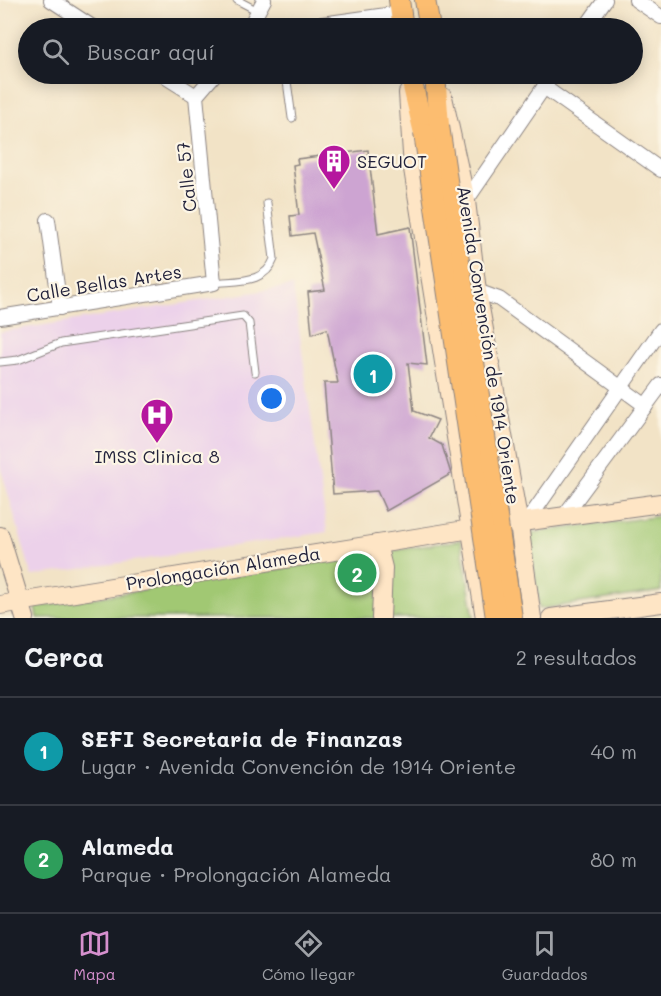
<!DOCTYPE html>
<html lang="es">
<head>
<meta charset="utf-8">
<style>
	:root { --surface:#171b24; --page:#242831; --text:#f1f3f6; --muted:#9ea1a6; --line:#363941; --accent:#d690ce }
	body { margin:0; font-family:Mali,sans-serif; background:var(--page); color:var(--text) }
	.you { position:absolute; left:272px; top:399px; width:21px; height:21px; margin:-15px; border:4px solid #fff; border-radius:50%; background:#1a73e8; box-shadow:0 0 0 9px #1a73e833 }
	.badge { display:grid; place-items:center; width:39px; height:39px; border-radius:50%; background:var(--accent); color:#fff; font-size:20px; font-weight:700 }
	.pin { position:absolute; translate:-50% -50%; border:3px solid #fff; box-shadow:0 2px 6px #0006 }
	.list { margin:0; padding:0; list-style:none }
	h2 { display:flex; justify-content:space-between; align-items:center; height:78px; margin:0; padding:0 24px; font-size:26px }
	h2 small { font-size:20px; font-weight:400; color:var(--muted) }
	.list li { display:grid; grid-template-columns:39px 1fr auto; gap:18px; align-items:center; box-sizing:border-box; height:108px; padding:0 24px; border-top:2px solid var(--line) }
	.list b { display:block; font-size:22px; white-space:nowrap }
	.list p { margin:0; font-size:20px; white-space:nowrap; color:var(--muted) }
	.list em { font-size:20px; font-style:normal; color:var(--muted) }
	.icon { flex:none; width:33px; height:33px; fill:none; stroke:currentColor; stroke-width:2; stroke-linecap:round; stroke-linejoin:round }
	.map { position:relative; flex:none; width:661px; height:618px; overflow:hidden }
	.search { position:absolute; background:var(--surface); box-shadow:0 3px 15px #0003; left:18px; right:18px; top:18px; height:66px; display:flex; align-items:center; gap:15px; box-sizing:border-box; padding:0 21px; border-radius:33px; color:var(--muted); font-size:22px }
	.sheet { height:294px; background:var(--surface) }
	nav { display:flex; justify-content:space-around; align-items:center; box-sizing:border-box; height:84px; border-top:2px solid var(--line); background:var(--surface); font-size:16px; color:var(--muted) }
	nav a { display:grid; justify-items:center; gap:3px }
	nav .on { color:var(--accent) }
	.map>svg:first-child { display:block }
	.built { fill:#ecd1ea }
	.green { fill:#a1c873; stroke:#627557; stroke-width:1.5 }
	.building { fill:#cda4d2 }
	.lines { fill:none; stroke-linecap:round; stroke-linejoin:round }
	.lane-casing { stroke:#8a8280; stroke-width:9 }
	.street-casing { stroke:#8a8280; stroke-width:16 }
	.secondary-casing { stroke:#8a8280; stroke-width:20 }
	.primary-casing { stroke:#8a8280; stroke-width:22 }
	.lane { stroke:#fff; stroke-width:7 }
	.street { stroke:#fff; stroke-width:14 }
	.secondary { stroke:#fee5c5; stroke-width:18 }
	.primary { stroke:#fcbd6f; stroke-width:20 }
	.primary-bridge-casing { stroke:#8a8280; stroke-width:22; stroke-linecap:butt }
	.primary-bridge { stroke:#fcbd6f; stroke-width:20 }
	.labels { text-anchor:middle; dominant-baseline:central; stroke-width:4.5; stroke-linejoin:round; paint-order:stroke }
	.poi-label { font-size:18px; fill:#22223b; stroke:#fcf5e5; text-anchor:start }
	.street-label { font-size:18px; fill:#22223b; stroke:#fcf5e5 }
</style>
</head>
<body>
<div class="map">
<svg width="661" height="618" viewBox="0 0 661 618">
	<rect width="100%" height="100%" fill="#fcf5e5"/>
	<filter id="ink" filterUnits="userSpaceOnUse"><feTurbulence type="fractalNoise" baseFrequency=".0167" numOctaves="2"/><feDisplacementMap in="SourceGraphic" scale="12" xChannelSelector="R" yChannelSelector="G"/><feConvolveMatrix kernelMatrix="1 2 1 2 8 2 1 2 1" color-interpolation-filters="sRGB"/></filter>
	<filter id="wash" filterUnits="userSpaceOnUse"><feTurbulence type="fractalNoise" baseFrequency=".008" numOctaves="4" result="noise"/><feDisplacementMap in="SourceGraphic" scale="24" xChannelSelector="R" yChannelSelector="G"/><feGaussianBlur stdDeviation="1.35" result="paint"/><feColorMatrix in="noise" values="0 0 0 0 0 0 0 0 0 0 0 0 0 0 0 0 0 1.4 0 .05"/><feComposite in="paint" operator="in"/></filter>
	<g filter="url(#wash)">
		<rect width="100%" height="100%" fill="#f2e3c6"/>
		<polygon class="built" points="293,286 327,532 32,576 0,466 0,332"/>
		<g class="green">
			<polygon points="661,516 661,591 539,609 529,533"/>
			<polygon points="461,540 474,618 37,618 35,607"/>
		</g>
		<g id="blocks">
			<polygon class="building" points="368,150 378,234 410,227 427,365 408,363 414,411 438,420 429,438 442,445 451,474 386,511 377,491 333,494 324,383 338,383 327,329 312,334 308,292 325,290 313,233 292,236 290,216 299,215 293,165 298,164 297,159"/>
		</g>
	</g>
	<g filter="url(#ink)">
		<use href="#blocks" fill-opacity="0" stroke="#8a8280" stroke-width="1.5"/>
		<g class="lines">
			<defs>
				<g id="lane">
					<polyline points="237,0 256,10"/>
					<polyline points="286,74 292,118"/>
					<path d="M214,283C237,280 265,284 274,259L267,203"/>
					<polyline points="0,362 18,360 61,343 243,316 249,323 255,372"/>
				</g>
				<g id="street">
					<polyline points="51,0 94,28"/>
					<polyline points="636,0 661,17"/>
					<polyline points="249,28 264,0"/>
					<polyline points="293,28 401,13"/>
					<polyline points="585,28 605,0"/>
					<polyline points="161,74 196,96"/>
					<polyline points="544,87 661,170"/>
					<polyline points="466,201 553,74"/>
					<polyline points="48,220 60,308"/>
					<polyline points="477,291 499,299 646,406"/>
					<polyline points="0,317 214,283 196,96 215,74"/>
					<polyline points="564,516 661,385"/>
					<polyline points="526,523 661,330"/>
				</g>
				<g id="secondary">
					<polyline points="408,93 413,169 485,618"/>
					<polyline points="443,97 466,201 477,291 519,524 532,618"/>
					<polyline points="0,536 25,618"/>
					<polyline points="377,544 383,568 381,618"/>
					<polyline points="0,605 471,529 661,503"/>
					<polyline points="551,618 661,603"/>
				</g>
				<g id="primary">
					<polyline points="399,0 403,28"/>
					<polyline points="425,0 430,28"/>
					<polyline points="410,74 424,133"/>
					<polyline points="435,74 439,126"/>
				</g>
			</defs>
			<use href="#lane" class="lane-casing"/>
			<use href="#street" class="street-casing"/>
			<use href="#secondary" class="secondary-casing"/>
			<use href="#primary" class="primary-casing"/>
			<use href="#lane" class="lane"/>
			<use href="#street" class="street"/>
			<use href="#secondary" class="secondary"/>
			<use href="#primary" class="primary"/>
			<defs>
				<g id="primary-bridge">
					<polyline points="439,126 512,618"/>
					<polyline points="424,133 496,618"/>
				</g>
			</defs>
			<use href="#primary-bridge" class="primary-bridge-casing"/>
			<use href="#primary-bridge" class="primary-bridge"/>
		</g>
	</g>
	<defs>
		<symbol id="building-pin" viewBox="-11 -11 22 30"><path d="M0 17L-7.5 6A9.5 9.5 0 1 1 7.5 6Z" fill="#b5179e" stroke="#fcf5e5"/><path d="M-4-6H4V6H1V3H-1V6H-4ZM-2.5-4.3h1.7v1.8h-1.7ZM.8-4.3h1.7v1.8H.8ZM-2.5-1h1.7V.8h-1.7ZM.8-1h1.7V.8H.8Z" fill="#fff"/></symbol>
		<symbol id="hospital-pin" viewBox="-11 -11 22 30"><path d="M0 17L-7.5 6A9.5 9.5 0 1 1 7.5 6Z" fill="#b5179e" stroke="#fcf5e5"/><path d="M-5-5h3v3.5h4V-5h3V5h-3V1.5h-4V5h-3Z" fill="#fff"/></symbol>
	</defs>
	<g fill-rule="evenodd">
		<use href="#building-pin" x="315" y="142" width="38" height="52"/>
		<use href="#hospital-pin" x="138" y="396" width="38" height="52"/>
	</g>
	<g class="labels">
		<g class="poi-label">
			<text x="357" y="161">SEGUOT</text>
			<text x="157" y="456" text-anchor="middle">IMSS Clinica 8</text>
		</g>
		<g class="street-label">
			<text transform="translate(186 177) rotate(-96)">Calle 57</text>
			<text transform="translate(104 283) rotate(-9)">Calle Bellas Artes</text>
			<text transform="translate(489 345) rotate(81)">Avenida Convención de 1914 Oriente</text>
			<text transform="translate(223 568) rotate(-9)">Prolongación Alameda</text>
		</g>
	</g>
</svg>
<div class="you"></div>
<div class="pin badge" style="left:373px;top:374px;background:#0f9aa8">1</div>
<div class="pin badge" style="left:357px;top:573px;background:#2e9e5b">2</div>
<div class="search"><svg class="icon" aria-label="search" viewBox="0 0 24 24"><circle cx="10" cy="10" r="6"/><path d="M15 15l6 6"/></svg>Buscar aquí</div>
</div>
<section class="sheet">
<h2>Cerca<small>2 resultados</small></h2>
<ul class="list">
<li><span class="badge" style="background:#0f9aa8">1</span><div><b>SEFI Secretaria de Finanzas</b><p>Lugar · Avenida Convención de 1914 Oriente</p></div><em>40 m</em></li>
<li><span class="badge" style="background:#2e9e5b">2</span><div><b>Alameda</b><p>Parque · Prolongación Alameda</p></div><em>80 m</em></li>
</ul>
</section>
<nav>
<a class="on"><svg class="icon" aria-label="map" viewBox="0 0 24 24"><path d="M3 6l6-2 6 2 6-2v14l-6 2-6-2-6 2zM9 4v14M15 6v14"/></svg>Mapa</a>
<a><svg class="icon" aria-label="directions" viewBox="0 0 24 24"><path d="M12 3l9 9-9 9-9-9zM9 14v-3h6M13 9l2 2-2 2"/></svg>Cómo llegar</a>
<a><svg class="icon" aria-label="saved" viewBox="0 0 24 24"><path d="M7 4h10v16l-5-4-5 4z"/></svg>Guardados</a>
</nav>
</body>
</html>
